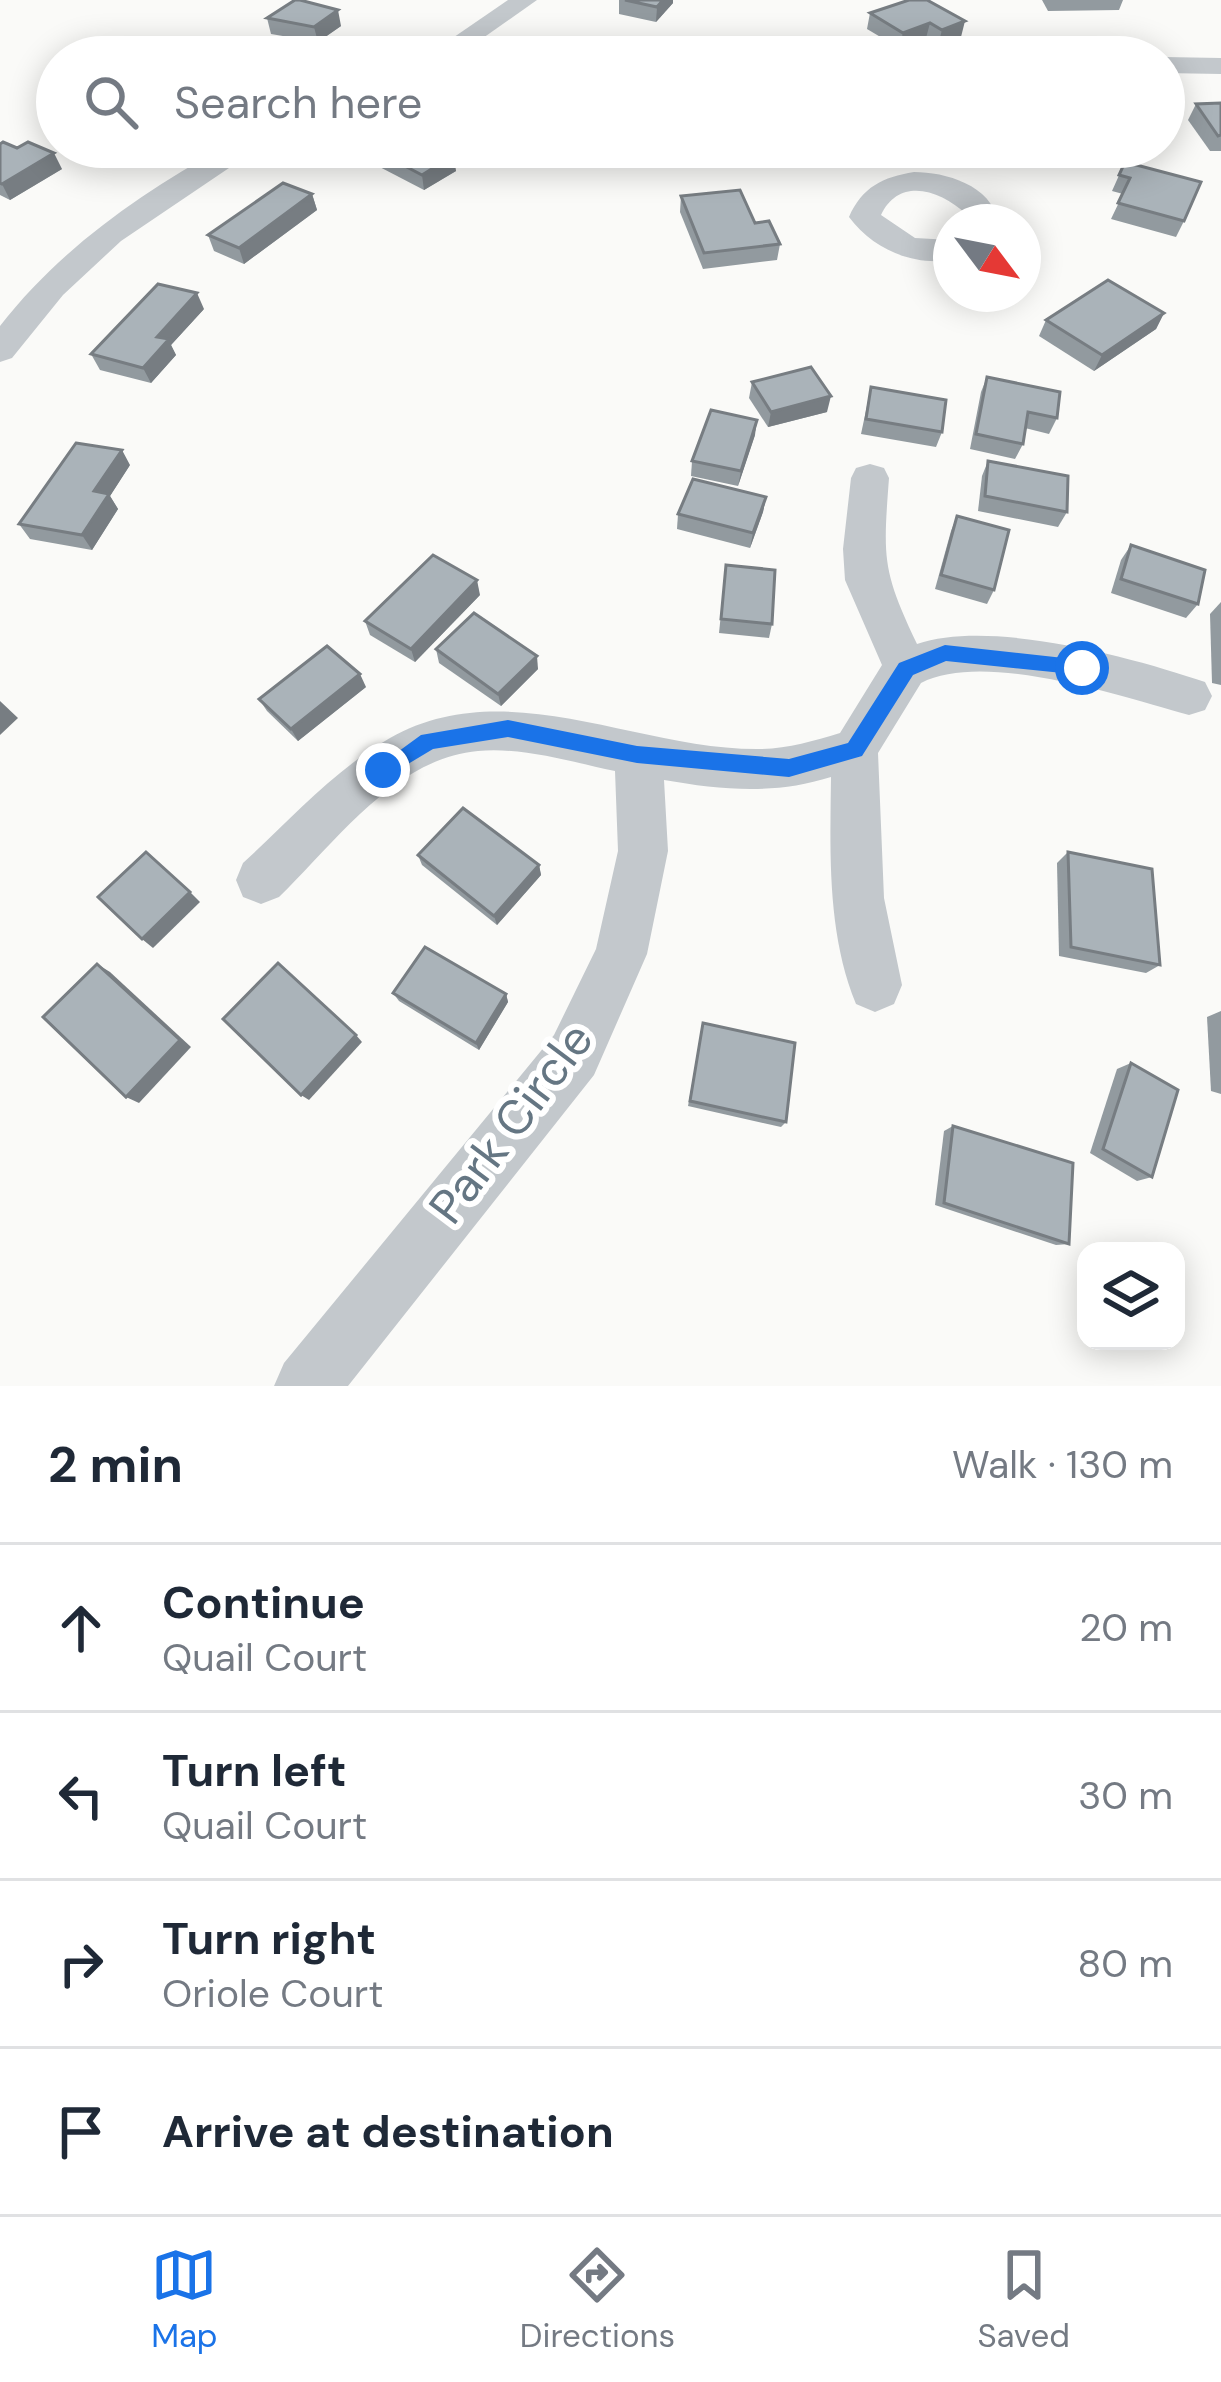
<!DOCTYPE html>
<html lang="en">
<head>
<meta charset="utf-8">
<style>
	:root { --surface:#fff; --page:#f2f2f3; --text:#1f2937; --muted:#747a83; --line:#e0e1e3; --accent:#1a73e8 }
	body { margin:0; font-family:"DM Sans",sans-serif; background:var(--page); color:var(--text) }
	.controls { position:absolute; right:36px; bottom:36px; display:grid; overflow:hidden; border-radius:24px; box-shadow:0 6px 30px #0003 }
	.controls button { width:108px; height:108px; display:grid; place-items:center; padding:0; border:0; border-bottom:3px solid var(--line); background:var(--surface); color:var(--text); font:60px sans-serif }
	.compass { position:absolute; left:933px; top:204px; width:108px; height:108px; border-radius:50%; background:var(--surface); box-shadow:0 6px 30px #0003; rotate:122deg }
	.stop { position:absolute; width:36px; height:36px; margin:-27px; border:9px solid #1a73e8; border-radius:50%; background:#fff }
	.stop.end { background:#1a73e8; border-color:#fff; box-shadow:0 3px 12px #0008 }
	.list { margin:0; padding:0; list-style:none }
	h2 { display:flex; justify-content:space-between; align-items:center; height:156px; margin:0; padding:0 48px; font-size:51px }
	h2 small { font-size:39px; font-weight:400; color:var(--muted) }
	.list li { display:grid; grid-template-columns:78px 1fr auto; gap:36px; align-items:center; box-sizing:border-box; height:168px; padding:0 48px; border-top:3px solid var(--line) }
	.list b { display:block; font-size:45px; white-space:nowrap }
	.list p { margin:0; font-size:39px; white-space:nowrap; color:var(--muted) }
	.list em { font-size:39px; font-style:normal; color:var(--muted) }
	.icon { flex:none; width:66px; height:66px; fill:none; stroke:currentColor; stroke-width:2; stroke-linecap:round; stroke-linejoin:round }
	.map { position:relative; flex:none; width:1221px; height:1386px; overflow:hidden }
	.search { position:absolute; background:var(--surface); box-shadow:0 6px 30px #0003; left:36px; right:36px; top:36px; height:132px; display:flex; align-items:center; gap:30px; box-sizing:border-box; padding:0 42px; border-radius:66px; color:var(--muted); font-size:45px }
	.sheet { height:828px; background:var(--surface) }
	nav { display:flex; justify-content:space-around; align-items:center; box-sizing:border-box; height:168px; border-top:3px solid var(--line); background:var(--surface); font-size:33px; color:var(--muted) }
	nav a { display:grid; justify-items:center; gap:6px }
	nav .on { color:var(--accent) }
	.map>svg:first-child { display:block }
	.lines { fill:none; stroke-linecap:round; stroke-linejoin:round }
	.minor { fill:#c3c8cc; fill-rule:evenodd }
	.wall { fill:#929a9f }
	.shaded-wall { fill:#777d82 }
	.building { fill:#aab3b9; stroke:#777d82; stroke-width:3 }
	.route { fill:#1a73e8 }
	.labels { text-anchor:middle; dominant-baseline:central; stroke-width:12; stroke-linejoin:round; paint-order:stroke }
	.near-street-label { font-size:48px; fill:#657683; stroke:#fff }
</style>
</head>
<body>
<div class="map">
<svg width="1221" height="1386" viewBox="0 0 1221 1386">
	<rect width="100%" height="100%" fill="#fafaf8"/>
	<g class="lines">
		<g class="minor">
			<polygon points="508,0 537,0 456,57 425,57"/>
			<polygon points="1164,57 1221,58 1221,74 1164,73"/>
			<path d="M224,147H260L121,241L63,295L12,358L0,362V326C60,249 139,194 224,147Z"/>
			<path d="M914,172C945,172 992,185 998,222H966V214C941,190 899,176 881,215L915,238L951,240V260C912,266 873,249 849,217C862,187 883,177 914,172Z"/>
			<path d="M870,464L884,468L889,478C883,559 882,570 917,644C991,619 1132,657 1205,682L1212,696L1205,710L1189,715C1122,697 985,650 921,683L878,753L884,898L902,985L894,1004L875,1012L856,1004C827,933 830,853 831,777C774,795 722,790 664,780L668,851L647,954L594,1075L348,1386H274L284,1363L554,1035L596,949L618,851L615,771C571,762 524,747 478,751C395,758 334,844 279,897L261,904L243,897L236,880L243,863C290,820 334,770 390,738C506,672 637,750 759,749C787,749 813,741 840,733L882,665L845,580L843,549L851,478L856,468Z"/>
		</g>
	</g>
	<g class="wall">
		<polygon points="619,0 673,0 673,3 656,22 619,14"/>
		<polygon points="909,0 961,37 938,45 926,38 899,48 867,29 870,13"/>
		<polygon points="1042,0 1123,0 1119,10 1048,11"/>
		<polygon points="267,18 341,26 318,42 271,34"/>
		<polygon points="1221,103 1221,151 1210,151 1188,120 1196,104"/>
		<polygon points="0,144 62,169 10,200 0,195"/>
		<polygon points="369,147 443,149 456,171 424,190 372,163"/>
		<polygon points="1125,162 1184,221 1176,237 1111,219 1123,194 1112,191"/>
		<polygon points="312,194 317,210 244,264 214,251 208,235"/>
		<polygon points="681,196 755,223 780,244 777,260 703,269 680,212"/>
		<polygon points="204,309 171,345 176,355 151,383 100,370 91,354"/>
		<polygon points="1164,313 1156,329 1094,371 1039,336 1046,320"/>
		<polygon points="987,377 1057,418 1049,434 1025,428 1023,444 1015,459 970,449 981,392"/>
		<polygon points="752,382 827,412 768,427 749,398"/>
		<polygon points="871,387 942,432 936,447 861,434"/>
		<polygon points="755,435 738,486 691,476 692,461"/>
		<polygon points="988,461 1067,512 1058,527 978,511 982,476"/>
		<polygon points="130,465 110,496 118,509 92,550 30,539 19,524"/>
		<polygon points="766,497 763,512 750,548 677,529 678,514"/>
		<polygon points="957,516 994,590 987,604 935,589 951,531"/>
		<polygon points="1131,545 1198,604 1186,618 1111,593 1121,560"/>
		<polygon points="726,565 772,624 769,638 719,633"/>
		<polygon points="480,595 415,662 370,635 365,621"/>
		<polygon points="1221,602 1221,685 1212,683 1210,614"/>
		<polygon points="436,649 538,669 501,706 439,663"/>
		<polygon points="366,687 298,741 267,711 259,699"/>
		<polygon points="1068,852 1160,965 1146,973 1059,956 1057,863"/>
		<polygon points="418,855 539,865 541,875 497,925 422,865"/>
		<polygon points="393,993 506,994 508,1002 479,1050 399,1001"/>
		<polygon points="1221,1011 1221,1094 1211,1091 1207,1017"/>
		<polygon points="703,1023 786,1122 781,1127 688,1106"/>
		<polygon points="1131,1063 1152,1177 1137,1181 1090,1153 1117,1069"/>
		<polygon points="953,1126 1069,1244 1056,1245 935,1205 944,1131"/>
	</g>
	<g class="shaded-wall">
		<polygon points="663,0 673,0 673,3 656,22 657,7"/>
		<polygon points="338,10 341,26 318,42 314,27"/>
		<polygon points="965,21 961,37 938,45 942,30"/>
		<polygon points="930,23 926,38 899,48 903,33"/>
		<polygon points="54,153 62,169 10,200 2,184"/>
		<polygon points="454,155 456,171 424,190 422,175"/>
		<polygon points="312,194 317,210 244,264 239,248"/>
		<polygon points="197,293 204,309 171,345 176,355 151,383 143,368 157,337"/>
		<polygon points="1164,313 1156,329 1094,371 1102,355"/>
		<polygon points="831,396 827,412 768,427 771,412"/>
		<polygon points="757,420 755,435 738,486 741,471"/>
		<polygon points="122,450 130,465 110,496 118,509 92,550 82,535 94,491"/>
		<polygon points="766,497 763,512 750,548 753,533"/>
		<polygon points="477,580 480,595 415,662 411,649"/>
		<polygon points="537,656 538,669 501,706 498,694"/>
		<polygon points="360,674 366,687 298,741 291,729"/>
		<polygon points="0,701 18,718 0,735"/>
		<polygon points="539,865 541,875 497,925 494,916"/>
		<polygon points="190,892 200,902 153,948 142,939"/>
		<polygon points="97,964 110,972 191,1047 139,1103 126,1097"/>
		<polygon points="506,994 508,1002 479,1050 476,1043"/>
		<polygon points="356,1035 362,1042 309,1100 301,1095"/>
	</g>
	<g class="building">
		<polygon points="295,0 300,0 338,10 314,27 267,18"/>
		<polygon points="625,0 663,0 657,7"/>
		<polygon points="909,0 927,0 965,21 942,30 930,23 903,33 870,13"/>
		<polygon points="555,38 586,48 574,57 529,57"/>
		<polygon points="1221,103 1221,135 1218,136 1196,104"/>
		<polygon points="3,142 17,148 28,142 54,153 2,184 0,183 0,144"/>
		<polygon points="369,147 438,147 454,155 422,175"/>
		<polygon points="1125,162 1201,182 1184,221 1118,203 1130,178 1119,175"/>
		<polygon points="283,183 312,194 239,248 208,235"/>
		<polygon points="740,190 755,223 769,221 780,244 704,253 681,196"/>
		<polygon points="1108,280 1164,313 1102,355 1046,320"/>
		<polygon points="158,284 197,293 157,337 169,339 143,368 91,354"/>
		<polygon points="811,367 831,396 771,412 752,382"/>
		<polygon points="987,377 1060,392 1057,418 1028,412 1023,444 976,434"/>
		<polygon points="871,387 946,400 942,432 866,419"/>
		<polygon points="711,410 757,420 741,471 692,461"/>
		<polygon points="76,443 122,450 94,491 109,494 82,535 19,524"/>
		<polygon points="988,461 1068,476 1067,512 985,496"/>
		<polygon points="693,479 766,497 753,533 678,514"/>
		<polygon points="957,516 1009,530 994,590 941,575"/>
		<polygon points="1131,545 1205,570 1198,604 1121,579"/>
		<polygon points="433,555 477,580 411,649 365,621"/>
		<polygon points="726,565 775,570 772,624 721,619"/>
		<polygon points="474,613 537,656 498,694 436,649"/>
		<polygon points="327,646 360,674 291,729 259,699"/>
		<polygon points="463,808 539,865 494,916 418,855"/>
		<polygon points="146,852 190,892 142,939 98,897"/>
		<polygon points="1068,852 1152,869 1160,965 1071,947"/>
		<polygon points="425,947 506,994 476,1043 393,993"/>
		<polygon points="278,963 356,1035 301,1095 223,1019"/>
		<polygon points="97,964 180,1040 126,1097 43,1017"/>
		<polygon points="703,1023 795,1043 786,1122 690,1101"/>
		<polygon points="1131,1063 1178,1090 1152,1177 1103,1149"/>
		<polygon points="953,1126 1073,1163 1069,1244 944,1203"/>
	</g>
	<polygon class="route" points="945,645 1082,660 1092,668 1082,675 946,661 913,675 862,756 789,777 637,763 508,737 433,749 383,779 373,770 421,735 508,720 637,746 789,759 848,743 899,663"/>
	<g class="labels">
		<g class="near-street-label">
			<text transform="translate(511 1123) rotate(-53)">Park Circle</text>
		</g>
	</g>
</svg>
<div class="controls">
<button><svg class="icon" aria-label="layers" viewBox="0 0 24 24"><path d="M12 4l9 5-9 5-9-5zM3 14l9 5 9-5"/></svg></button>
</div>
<svg class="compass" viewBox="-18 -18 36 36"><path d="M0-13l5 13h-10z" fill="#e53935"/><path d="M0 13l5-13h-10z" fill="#747a83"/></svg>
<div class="stop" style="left:1082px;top:668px"></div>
<div class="stop end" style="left:383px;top:770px"></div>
<div class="search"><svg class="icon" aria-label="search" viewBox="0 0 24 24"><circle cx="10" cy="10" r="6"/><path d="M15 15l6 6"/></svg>Search here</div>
</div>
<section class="sheet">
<h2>2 min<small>Walk · 130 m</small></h2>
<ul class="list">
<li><svg class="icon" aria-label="ahead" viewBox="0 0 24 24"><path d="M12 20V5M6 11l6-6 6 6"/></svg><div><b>Continue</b><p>Quail Court</p></div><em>20 m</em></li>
<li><svg class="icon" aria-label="left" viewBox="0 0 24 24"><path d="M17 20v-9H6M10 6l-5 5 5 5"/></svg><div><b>Turn left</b><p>Quail Court</p></div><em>30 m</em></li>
<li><svg class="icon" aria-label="right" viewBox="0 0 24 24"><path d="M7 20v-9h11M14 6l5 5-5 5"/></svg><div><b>Turn right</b><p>Oriole Court</p></div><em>80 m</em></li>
<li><svg class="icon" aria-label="arrive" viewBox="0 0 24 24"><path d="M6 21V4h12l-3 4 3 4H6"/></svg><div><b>Arrive at destination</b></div></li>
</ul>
</section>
<nav>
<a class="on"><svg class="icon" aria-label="map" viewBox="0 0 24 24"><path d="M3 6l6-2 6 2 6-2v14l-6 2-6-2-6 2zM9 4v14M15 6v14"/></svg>Map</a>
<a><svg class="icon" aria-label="directions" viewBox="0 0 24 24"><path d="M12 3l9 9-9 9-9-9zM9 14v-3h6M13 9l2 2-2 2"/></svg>Directions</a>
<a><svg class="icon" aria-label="saved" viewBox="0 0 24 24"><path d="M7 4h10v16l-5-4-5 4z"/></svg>Saved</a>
</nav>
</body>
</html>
